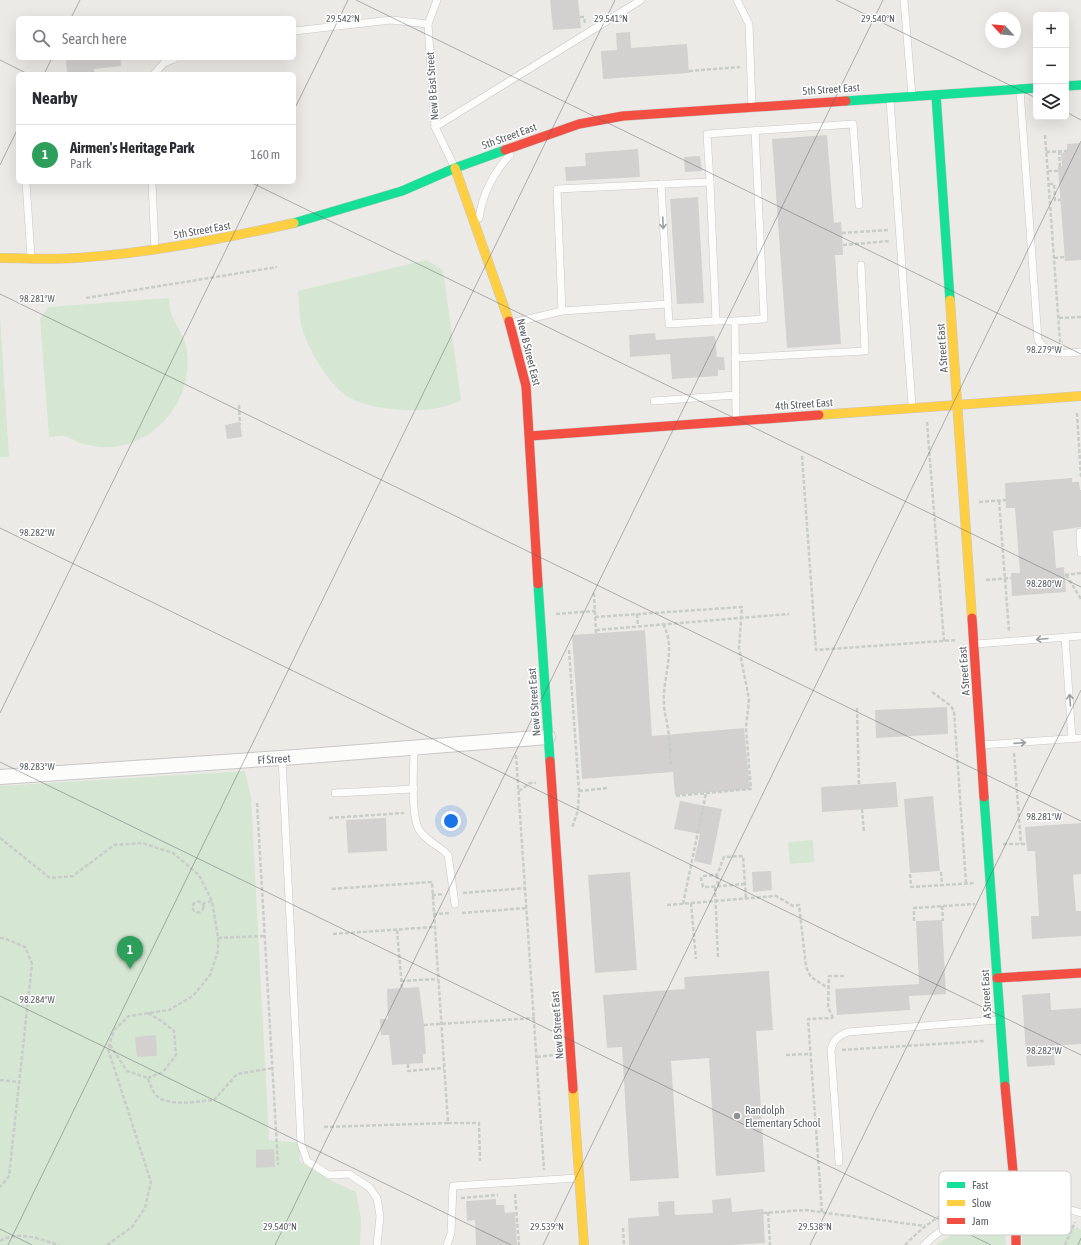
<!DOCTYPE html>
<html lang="en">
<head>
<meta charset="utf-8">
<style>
	:root { --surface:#fff; --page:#f7f7f7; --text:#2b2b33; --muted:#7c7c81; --line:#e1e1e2; --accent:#8e9092 }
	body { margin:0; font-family:"Asap Condensed",sans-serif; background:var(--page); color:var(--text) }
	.controls { position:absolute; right:12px; top:12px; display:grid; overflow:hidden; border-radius:6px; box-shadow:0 4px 16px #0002 }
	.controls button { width:36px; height:36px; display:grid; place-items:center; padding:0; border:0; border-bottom:1px solid var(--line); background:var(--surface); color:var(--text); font:20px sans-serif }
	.compass { position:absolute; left:985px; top:12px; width:36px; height:36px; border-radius:50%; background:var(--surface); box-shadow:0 4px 16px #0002; rotate:296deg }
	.you { position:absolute; left:451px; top:821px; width:14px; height:14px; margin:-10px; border:3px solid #fff; border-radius:50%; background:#1a73e8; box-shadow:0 0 0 6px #1a73e833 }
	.badge { display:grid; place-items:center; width:26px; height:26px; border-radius:50%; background:var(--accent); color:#fff; font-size:13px; font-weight:700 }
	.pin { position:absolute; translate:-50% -33px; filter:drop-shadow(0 1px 2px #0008) }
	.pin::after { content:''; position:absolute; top:21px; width:14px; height:12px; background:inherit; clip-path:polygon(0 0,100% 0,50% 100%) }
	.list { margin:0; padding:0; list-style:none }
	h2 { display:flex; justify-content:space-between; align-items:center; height:52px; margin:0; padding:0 16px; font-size:17px }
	h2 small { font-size:13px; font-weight:400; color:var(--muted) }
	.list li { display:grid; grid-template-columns:26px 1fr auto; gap:12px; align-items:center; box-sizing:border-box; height:60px; padding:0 16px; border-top:1px solid var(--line) }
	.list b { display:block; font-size:15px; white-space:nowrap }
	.list p { margin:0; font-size:13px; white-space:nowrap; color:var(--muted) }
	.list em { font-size:13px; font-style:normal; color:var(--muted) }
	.icon { flex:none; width:22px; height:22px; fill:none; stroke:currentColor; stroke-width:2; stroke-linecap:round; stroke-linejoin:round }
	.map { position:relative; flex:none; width:1081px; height:1245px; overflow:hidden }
	.search { position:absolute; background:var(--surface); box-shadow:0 4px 16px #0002; left:16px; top:16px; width:280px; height:44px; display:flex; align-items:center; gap:10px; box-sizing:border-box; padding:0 14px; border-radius:6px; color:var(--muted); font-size:15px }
	.panel { position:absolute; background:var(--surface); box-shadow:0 4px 16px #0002; left:16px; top:72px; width:280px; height:112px; border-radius:6px }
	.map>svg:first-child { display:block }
	.green { fill:#d5e6d2 }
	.building { fill:#d3d1cf }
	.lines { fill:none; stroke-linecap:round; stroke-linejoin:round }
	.lane-casing { stroke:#c8c7c7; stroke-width:8 }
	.street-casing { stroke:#c8c7c7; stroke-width:16 }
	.fast-casing { stroke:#c7c7c7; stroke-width:10 }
	.slow-casing { stroke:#c7c7c7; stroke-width:10 }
	.jam-casing { stroke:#c7c7c7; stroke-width:10 }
	.path { stroke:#c8cdca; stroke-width:2.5; stroke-dasharray:4 2; stroke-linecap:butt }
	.lane { stroke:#fcfcfb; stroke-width:7 }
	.street { stroke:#fcfcfb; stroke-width:14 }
	.fast { stroke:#16e098; stroke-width:9 }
	.slow { stroke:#ffcf43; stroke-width:9 }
	.jam { stroke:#f24e42; stroke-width:9 }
	.oneway { stroke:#9c9ea0 }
	.ticks { fill:none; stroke:#5c6064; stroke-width:1; stroke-opacity:0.45 }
	.poi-dot { fill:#8e9092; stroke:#fff; stroke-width:1.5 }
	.labels { text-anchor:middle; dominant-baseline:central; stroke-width:3; stroke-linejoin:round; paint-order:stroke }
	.street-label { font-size:11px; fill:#5c6064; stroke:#fff }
	.poi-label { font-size:11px; fill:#5c6064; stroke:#fff; text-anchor:start }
	.key { fill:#fff; stroke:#cecfd0; stroke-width:1 }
	.key-label { font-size:11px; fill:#5c6064 }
	.ticks-label { font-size:10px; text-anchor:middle; fill:#5c6064; stroke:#fff; stroke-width:3; stroke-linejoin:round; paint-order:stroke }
</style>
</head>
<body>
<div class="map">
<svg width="1081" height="1245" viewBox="0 0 1081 1245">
	<rect width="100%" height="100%" fill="#eceae6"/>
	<g class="green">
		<path d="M426,260L443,270L461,400C444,409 424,411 405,410C387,409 362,406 347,396C326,382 304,343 300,319C299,310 299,301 298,291Z"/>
		<path d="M169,298C170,303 169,309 171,313C176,326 182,332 186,346C196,394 160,443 112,447C102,448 90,446 81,443C76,442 70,437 64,436C60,435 54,437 49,437L40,318L49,307Z"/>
		<polygon points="0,316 9,457 0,457"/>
		<polygon points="245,771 251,797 269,1140 301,1143 299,1161 334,1182 356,1192 361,1219 360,1245 0,1245 0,786"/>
		<polygon points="813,840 814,862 790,864 788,842"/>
		<polygon points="1023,1216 1033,1216 1063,1222 1075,1229 1077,1227 1081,1230 1081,1245 1022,1245"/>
		<polygon points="999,1217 1004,1222 1006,1245 936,1245 966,1226"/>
	</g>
	<g class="building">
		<polygon points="550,0 578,0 581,28 553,30"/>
		<polygon points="630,32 631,48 687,44 689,73 603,79 601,51 617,50 616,33"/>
		<polygon points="66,58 121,58 121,66 94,69 94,73 67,74"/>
		<polygon points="827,135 834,223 841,222 842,233 843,255 835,255 841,344 787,348 772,139"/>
		<polygon points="1081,143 1081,260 1065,261 1058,167 1062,166 1061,153 1067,152 1067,144"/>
		<polygon points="638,149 640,177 566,181 565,167 586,166 585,153"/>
		<polygon points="700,156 702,171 685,172 684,157"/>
		<polygon points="698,197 704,303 677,304 670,199"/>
		<polygon points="655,333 656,340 715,336 717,357 724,357 725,370 718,370 718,376 672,379 670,354 630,357 629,335"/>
		<polygon points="240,422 242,437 227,439 225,425"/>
		<polygon points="1072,478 1072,482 1079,482 1080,490 1081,490 1081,527 1053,531 1056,568 1064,567 1066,592 1012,596 1011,573 1020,573 1015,508 1006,508 1005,483"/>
		<polygon points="645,630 652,736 744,728 750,789 675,795 673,772 582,779 572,635"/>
		<polygon points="947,707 948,734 876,738 875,710"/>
		<polygon points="896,782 898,807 822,812 821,787"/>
		<polygon points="933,796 940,871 910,873 904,799"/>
		<polygon points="680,801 722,809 711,865 694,861 700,834 674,829"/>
		<polygon points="386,818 387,851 348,853 346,820"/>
		<polygon points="1081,823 1081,874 1073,875 1076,911 1081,911 1081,936 1032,939 1031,916 1039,916 1035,851 1027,851 1025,827"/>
		<polygon points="771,871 772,890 753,892 752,872"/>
		<polygon points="630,872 637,970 595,973 588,875"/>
		<polygon points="942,920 946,994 909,996 910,1010 837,1015 835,989 919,984 916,921"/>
		<polygon points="769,971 773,1030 756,1031 765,1172 716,1176 709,1058 671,1061 679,1178 630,1181 622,1047 607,1048 603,995 685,989 684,977"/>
		<polygon points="419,987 424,1025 426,1054 423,1054 423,1063 392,1065 389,1035 381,1035 380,1019 388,1019 387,989"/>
		<polygon points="1050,993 1051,1010 1081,1008 1081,1044 1053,1046 1055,1065 1027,1067 1022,995"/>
		<polygon points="156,1035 157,1056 137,1057 135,1037"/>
		<polygon points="274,1149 275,1167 256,1168 256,1150"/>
		<polygon points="731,1198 732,1212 763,1209 765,1243 731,1245 629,1245 628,1218 659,1216 658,1202 674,1201 675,1215 713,1213 712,1200"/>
		<polygon points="496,1199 496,1205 504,1205 505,1213 515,1212 517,1245 476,1245 475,1220 467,1221 466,1201"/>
	</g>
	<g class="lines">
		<defs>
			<g id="lane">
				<polyline points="437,0 428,24 435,127 454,166"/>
				<polyline points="737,0 749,24 752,107"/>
				<polyline points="904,0 912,96"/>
				<polyline points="294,31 391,20 428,24"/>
				<polyline points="154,74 164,63 176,58"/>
				<path d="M1020,90L1038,340C1049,357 1063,353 1081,352"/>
				<polyline points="890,100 912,406"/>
				<polyline points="435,127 641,0"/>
				<polyline points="26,182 31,256"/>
				<polyline points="152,182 155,250"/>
				<polyline points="710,182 707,134 853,124 859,205"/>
				<polyline points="661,184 669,324 716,321"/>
				<path d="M479,218C483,193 493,173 510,155"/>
				<polyline points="668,304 562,311 557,189 710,182 716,321 735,321 736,419"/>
				<polyline points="735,321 764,319 755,131"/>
				<polyline points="512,323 562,311"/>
				<polyline points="735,358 865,351 861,265"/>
				<polyline points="654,401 736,395"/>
				<polyline points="1080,532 1081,553"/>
				<polyline points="1065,637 1072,739"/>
				<polyline points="976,644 1081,636"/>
				<polyline points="981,745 1081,738"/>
				<path d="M414,748C414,767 410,817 420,831C427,842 440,846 448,855L455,904"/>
				<polyline points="282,758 301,1143 307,1161 329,1175 349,1174 369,1187 377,1198 380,1216 377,1245"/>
				<polyline points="335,793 414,789"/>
				<path d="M839,1162L831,1050C833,1040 838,1036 848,1032L998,1020"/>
				<polyline points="447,1245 451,1233 453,1186 577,1178"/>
				<path d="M924,1245C967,1204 1026,1194 1081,1213"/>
			</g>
			<polyline id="street" points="0,777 296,757 548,737"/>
			<g id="fast">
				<polyline points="1066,86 1081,85"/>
				<polyline points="936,95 950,300"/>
				<polyline points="846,101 1036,88"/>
				<polyline points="294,223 402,191 455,168 505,150"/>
				<polyline points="538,584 550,761"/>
				<polyline points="984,797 1005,1086"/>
			</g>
			<g id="slow">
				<polyline points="455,168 509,321"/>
				<path d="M0,258C25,258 51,260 76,258C150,253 222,239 294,223"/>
				<polyline points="950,300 972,618"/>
				<polyline points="819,415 1081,396"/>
				<polyline points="573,1089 584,1245"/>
			</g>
			<g id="jam">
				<polyline points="505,150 579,124 623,116 846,101"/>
				<polyline points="509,321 526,386 538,584"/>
				<polyline points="530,436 819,415"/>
				<polyline points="972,618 984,797"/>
				<polyline points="550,761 573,1089"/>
				<polyline points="997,978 1081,973"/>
				<polyline points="1005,1086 1016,1203 1016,1245"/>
			</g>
		</defs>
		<use href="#lane" class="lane-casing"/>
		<use href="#street" class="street-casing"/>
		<use href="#fast" class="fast-casing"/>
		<use href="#slow" class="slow-casing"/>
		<use href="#jam" class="jam-casing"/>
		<g class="path">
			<polyline points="580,17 584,17 585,24"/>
			<polyline points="689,71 740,67"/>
			<polyline points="1045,135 1060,342 1063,342"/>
			<polyline points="1059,151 1060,167"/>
			<polyline points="1046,152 1067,151"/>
			<polyline points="1048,171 1059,171"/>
			<polyline points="1049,184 1054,184 1055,200 1061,200"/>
			<polyline points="842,233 889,230"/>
			<polyline points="843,245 890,241"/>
			<polyline points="1054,258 1065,257"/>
			<polyline points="86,298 277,267"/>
			<polyline points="1059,318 1081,317"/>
			<polyline points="239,405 240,425"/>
			<polyline points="1077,413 1081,477"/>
			<polyline points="927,422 944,641"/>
			<polyline points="802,456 816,650 957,640"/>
			<polyline points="999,501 1009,631"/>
			<polyline points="979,502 1006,500"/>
			<polyline points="1065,575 1081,573"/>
			<polyline points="1066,575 1081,599"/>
			<polyline points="986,580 1011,578"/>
			<polyline points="594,593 596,633"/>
			<polyline points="556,614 595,611"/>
			<polyline points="637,614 638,626"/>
			<polyline points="595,617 742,607 739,648 749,699 746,728 751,789 674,796"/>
			<path d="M663,624C677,649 662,678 664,704C664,712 667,721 668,729C670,741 670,754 671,766"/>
			<polyline points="596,630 789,614"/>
			<polyline points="569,650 579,791 578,810 572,828"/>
			<polyline points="932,692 951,706 954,711 966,883"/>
			<polyline points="857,708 859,785"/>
			<polyline points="1014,753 1021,844"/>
			<polyline points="516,755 544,1170"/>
			<polyline points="519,791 530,783 536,783"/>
			<polyline points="579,791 608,788"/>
			<polyline points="257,803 278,1165"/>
			<polyline points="862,809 864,833"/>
			<polyline points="329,818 404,813"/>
			<polyline points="0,838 50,878 73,876 114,845 142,843 173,853 199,875 212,901 218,938 218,951 210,975 193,996 169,1010 129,1016 114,1030 108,1049 151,1182 145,1208 132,1227 107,1245"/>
			<polyline points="1003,844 1026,844"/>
			<polyline points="941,872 942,885"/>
			<polyline points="910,874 911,887 974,883"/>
			<polyline points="717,875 718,887"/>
			<polyline points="745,884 707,887 703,887 701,879 703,876 717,875 724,857 743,856 746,899"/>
			<polyline points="715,887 718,959"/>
			<polyline points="463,893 526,888"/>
			<polyline points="432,895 444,894"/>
			<circle cx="198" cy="907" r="5.5"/>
			<polyline points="691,903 696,959"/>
			<polyline points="202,904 212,901"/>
			<polyline points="683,904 706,793"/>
			<polyline points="667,905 776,896 793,906 799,905 806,967 811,977 828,988"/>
			<polyline points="942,906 943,921"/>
			<polyline points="462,913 527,908"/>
			<polyline points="433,914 451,913"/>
			<polyline points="914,921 914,908 975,904"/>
			<polyline points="397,930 402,988"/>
			<polyline points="333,934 434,927"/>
			<polyline points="0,938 4,938 25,947 32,964 9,1176 0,1187"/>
			<polyline points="218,938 265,936"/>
			<polyline points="401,981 438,979"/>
			<polyline points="148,1013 163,1022 174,1031 176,1055 163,1072 148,1078"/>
			<polyline points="833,1018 828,1007 829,976 846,976"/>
			<polyline points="424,1025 535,1018"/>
			<path d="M110,1045L127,1071L148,1078C150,1085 154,1096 161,1099C177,1106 198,1101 214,1100L237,1074L273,1068"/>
			<polyline points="842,1050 985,1041"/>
			<polyline points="786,1055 811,1054"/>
			<polyline points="537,1057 554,1055"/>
			<polyline points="408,1064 408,1071 444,1068"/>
			<polyline points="0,1080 19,1082"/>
			<polyline points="448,1123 479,1123 480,1161"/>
			<polyline points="324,1127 448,1123 432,882 331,889"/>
			<polyline points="515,1194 519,1245"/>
			<polyline points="461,1198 498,1195"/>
			<polyline points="768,1212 770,1245"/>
			<polyline points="822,1212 808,1019 833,1018"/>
			<polyline points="763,1213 805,1210 925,1226"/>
			<polyline points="623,1228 624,1245"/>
			<path d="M0,1241C20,1230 38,1239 59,1245"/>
			<path d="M905,1245C933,1216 960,1202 999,1192"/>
			<polyline points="1065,1245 1075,1222"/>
		</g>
		<use href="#lane" class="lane"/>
		<use href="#street" class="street"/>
		<use href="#fast" class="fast"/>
		<use href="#slow" class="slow"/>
		<use href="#jam" class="jam"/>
	</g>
	<defs><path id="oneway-shaft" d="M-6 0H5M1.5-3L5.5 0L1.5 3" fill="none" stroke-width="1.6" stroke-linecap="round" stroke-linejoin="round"/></defs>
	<g class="oneway">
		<use href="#oneway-shaft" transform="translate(663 223) rotate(87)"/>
		<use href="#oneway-shaft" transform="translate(1042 639) rotate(175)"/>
		<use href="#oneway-shaft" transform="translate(1070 700) rotate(-94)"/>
		<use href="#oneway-shaft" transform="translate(1020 743) rotate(-4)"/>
	</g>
	<path class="ticks" d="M356,0L1081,354M836,0L1036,98M71,18L80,0M0,60L28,74M44,74L52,58M294,110L348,0M1066,112L1081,120M0,165L18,128M250,182L1081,587M0,294L1081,821M0,528L1081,1055M0,713L259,182M0,762L991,1245M0,996L511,1245M0,1229L32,1245M8,1245L615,0M275,1245L883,0M543,1245L1081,141M810,1245L1081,690M1078,1245L1081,1238"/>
	<circle class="poi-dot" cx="737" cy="1116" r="4"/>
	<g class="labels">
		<g class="street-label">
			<text transform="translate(432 86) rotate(-94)">New B East Street</text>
			<text transform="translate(831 89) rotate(-4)">5th Street East</text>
			<text transform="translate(509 136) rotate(-20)">5th Street East</text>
			<text transform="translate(202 230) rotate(-10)">5th Street East</text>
			<text transform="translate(942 348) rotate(-94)">A Street East</text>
			<text transform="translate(529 352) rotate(76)">New B Street East</text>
			<text transform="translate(804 404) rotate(-4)">4th Street East</text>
			<text transform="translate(964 671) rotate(-94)">A Street East</text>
			<text transform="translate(534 702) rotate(-94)">New B Street East</text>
			<text transform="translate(274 759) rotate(-4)">Ff Street</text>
			<text transform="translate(986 994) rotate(-93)">A Street East</text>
			<text transform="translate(557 1025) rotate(-94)">New B Street East</text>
		</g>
		<g class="poi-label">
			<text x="745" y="1110">Randolph<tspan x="745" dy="13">Elementary School</tspan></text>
		</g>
	</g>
	<rect x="939" y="1171" width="132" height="64" rx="6" class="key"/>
	<rect x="947" y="1182" width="18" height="6" fill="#16e098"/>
	<rect x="947" y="1200" width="18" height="6" fill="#ffcf43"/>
	<rect x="947" y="1218" width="18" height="6" fill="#f24e42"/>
	<g class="key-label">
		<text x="972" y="1189">Fast</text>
		<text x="972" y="1207">Slow</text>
		<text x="972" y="1225">Jam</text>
	</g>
	<g class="ticks-label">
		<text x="343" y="22">29.542°N</text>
		<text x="611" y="22">29.541°N</text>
		<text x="878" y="22">29.540°N</text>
		<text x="37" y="302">98.281°W</text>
		<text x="1044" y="353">98.279°W</text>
		<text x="37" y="536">98.282°W</text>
		<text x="1044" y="587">98.280°W</text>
		<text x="37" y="770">98.283°W</text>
		<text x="1044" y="820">98.281°W</text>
		<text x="37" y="1003">98.284°W</text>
		<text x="1044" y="1054">98.282°W</text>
		<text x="280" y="1230">29.540°N</text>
		<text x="547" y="1230">29.539°N</text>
		<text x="815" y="1230">29.538°N</text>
	</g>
</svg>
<div class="controls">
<button>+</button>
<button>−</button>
<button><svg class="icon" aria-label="layers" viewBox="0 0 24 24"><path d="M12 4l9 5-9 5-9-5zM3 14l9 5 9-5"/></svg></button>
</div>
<svg class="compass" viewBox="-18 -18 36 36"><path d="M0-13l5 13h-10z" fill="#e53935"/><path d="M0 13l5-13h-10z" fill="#7c7c81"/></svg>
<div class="you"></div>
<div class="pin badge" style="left:130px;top:969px;background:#2e9e5b">1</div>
<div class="search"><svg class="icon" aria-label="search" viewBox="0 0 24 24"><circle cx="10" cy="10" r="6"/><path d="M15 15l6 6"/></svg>Search here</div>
<section class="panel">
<h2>Nearby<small></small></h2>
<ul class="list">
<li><span class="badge" style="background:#2e9e5b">1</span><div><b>Airmen's Heritage Park</b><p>Park</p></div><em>160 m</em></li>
</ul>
</section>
</div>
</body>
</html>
